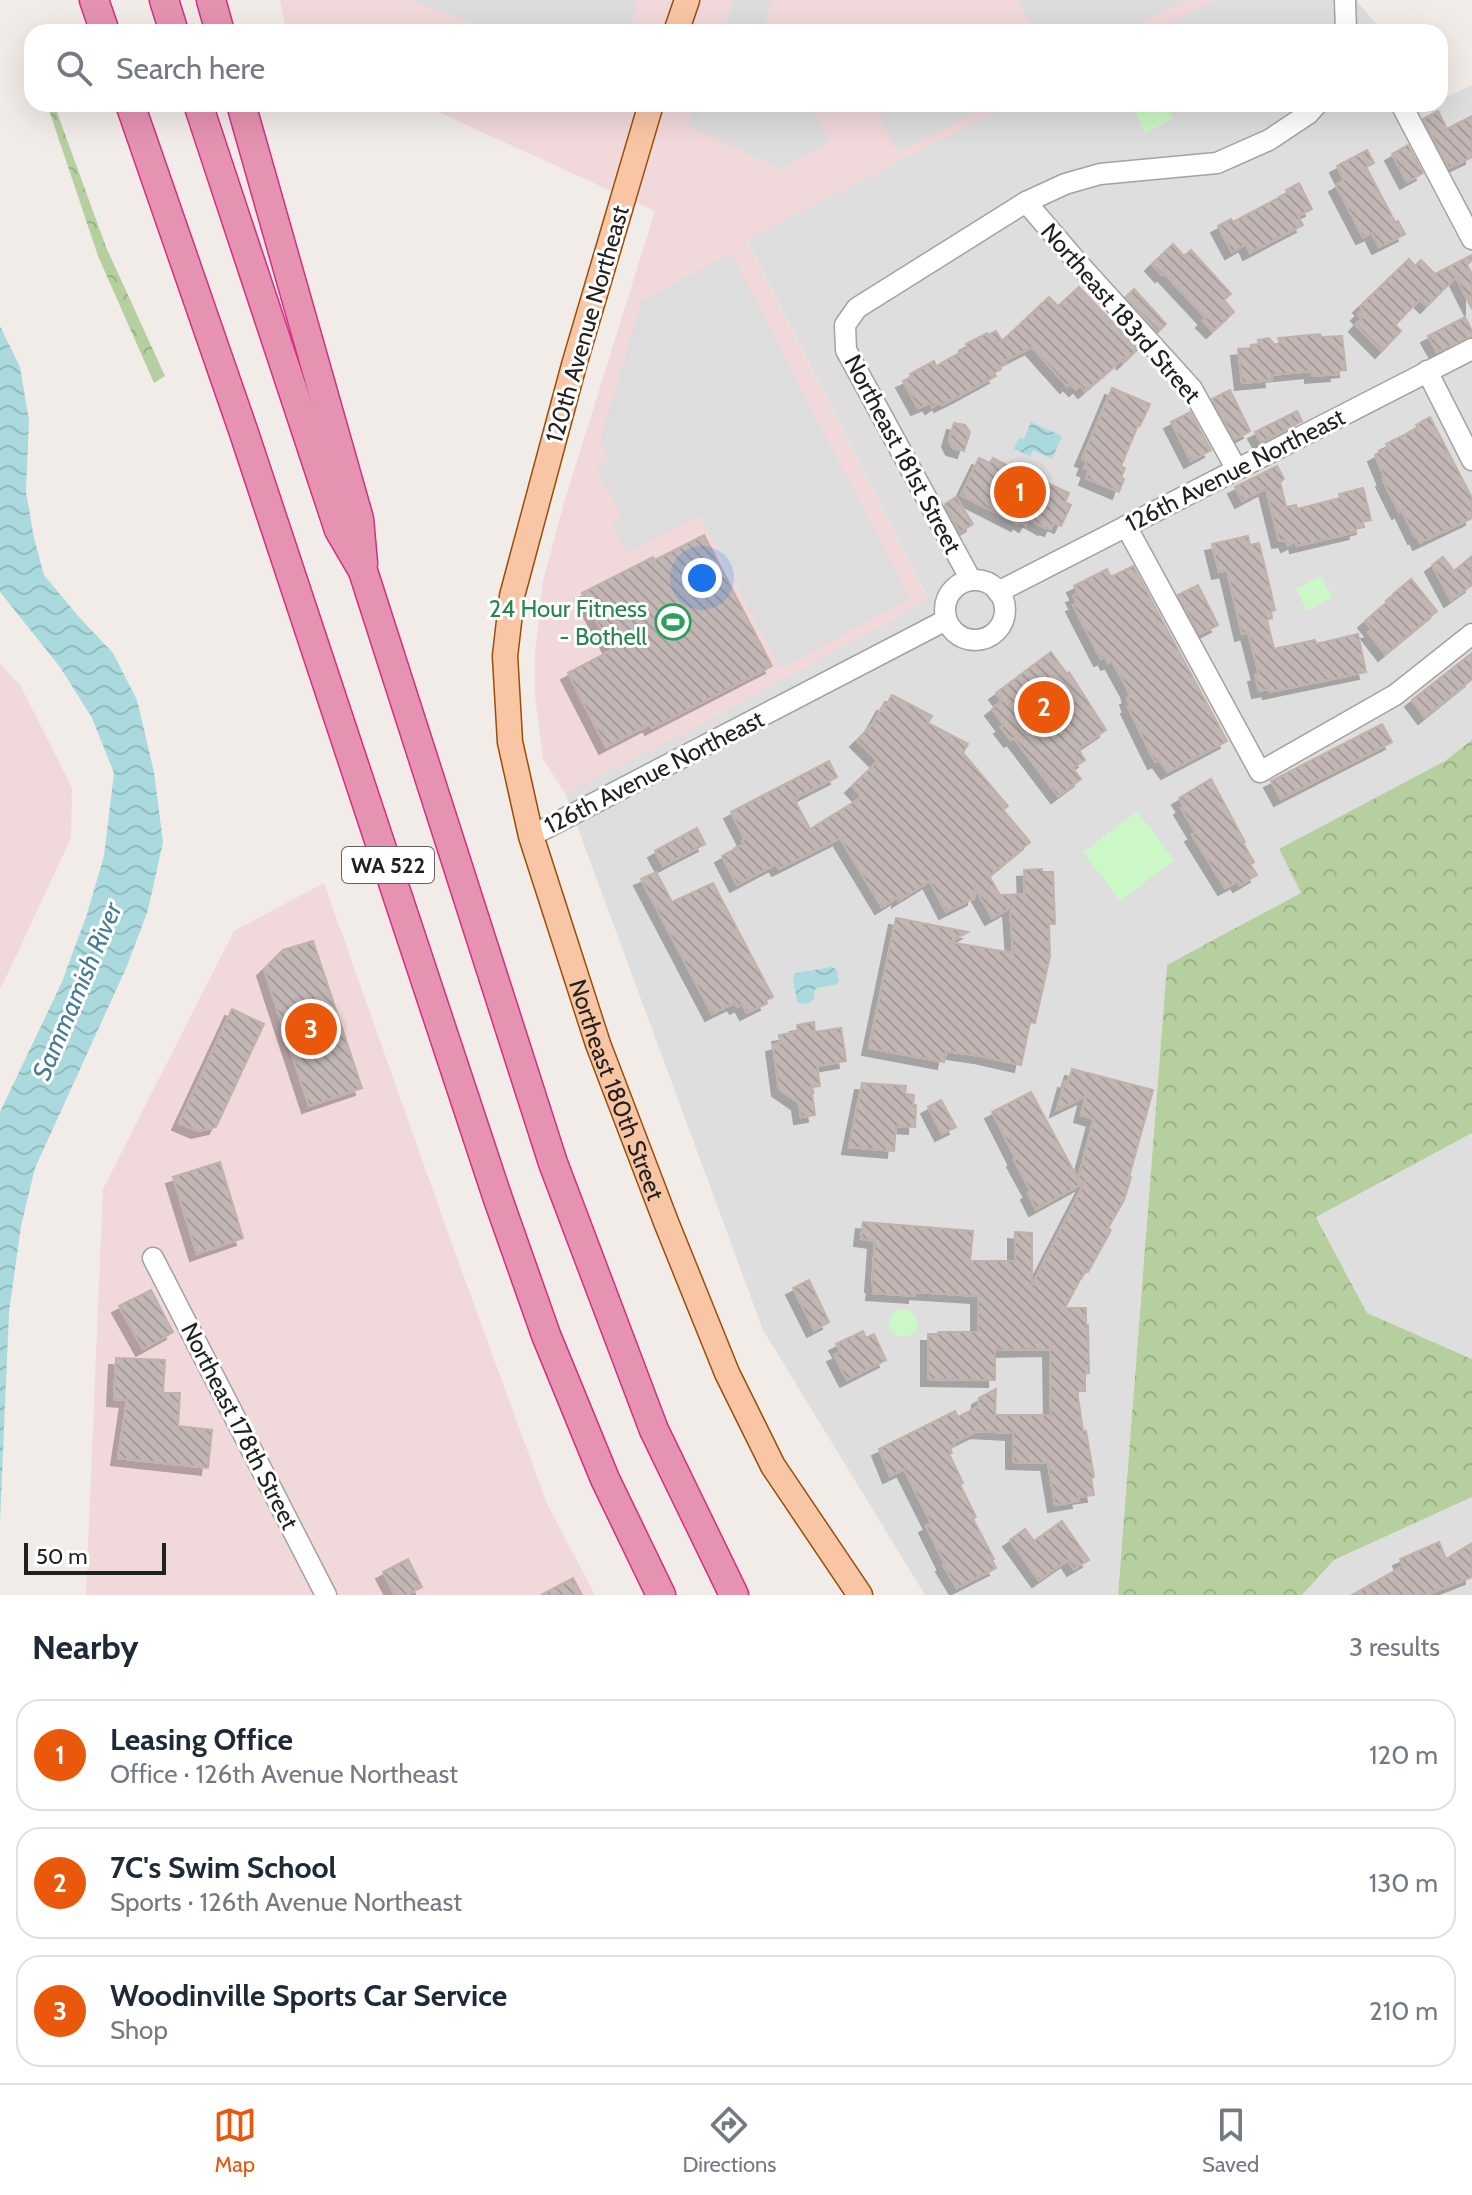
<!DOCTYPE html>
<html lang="en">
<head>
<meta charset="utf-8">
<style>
	:root { --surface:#fff; --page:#f6f6f7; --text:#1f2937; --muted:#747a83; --line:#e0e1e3; --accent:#ea580c }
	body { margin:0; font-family:Cabin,sans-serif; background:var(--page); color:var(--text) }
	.scale { position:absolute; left:24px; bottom:20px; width:142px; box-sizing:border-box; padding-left:8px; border:4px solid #212121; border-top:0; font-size:22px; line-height:28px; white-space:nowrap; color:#212121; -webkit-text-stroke:6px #fff; paint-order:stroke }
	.you { position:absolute; left:702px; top:578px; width:28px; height:28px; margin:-20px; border:6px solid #fff; border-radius:50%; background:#1a73e8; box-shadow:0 0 0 12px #1a73e833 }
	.badge { display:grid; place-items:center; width:52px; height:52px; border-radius:50%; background:var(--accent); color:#fff; font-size:26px; font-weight:700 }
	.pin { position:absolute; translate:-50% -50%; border:4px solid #fff; box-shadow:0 2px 8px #0006 }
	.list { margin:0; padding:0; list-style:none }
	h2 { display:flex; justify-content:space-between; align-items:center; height:104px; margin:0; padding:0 32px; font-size:34px }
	h2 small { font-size:26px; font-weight:400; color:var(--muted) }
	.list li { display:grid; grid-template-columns:52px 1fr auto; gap:24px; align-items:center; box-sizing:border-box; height:112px; margin:0 16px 16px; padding:0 16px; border:2px solid var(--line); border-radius:24px }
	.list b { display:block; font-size:30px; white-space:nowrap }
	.list p { margin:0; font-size:26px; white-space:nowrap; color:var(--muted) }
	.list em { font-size:26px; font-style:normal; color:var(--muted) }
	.icon { flex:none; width:44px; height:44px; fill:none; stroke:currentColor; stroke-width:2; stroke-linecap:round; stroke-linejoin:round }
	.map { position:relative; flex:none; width:1472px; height:1595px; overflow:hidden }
	.search { position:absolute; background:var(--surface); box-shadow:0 8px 32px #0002; left:24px; right:24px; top:24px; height:88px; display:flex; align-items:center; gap:20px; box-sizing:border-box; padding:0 28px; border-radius:24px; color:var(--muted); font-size:30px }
	.sheet { height:488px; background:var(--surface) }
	nav { display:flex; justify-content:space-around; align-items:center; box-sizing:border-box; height:112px; border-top:2px solid var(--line); background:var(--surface); font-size:22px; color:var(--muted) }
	nav a { display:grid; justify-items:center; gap:4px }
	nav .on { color:var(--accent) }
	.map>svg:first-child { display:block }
	.residential { fill:#dfdede }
	.commercial { fill:#f1d8db }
	.forest { fill:url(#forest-crowns) }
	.park { fill:#ccf8c7 }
	.parking { fill:#ddd }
	.water { fill:url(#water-waves) }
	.building { fill:url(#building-back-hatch); stroke:#c2b1aa; stroke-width:2; filter:url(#shadow) }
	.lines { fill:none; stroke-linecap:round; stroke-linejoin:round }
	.minor-casing { stroke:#a2a2a2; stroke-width:23 }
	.major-casing { stroke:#994f05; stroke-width:27 }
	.highway-casing { stroke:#d62e84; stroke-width:31 }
	.minor { stroke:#fff; stroke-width:20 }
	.major { stroke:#f9c6a5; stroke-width:24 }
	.highway { stroke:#e593b0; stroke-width:28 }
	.labels { text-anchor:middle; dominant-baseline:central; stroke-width:6; stroke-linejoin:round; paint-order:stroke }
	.shield { fill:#fff; stroke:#646464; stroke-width:2 }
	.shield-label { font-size:22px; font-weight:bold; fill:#212121 }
	.street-label { font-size:24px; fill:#212121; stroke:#fff }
	.leisure-label { font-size:24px; fill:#27864d; stroke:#fff; text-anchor:end }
	.water-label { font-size:26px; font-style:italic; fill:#467c97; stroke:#fff }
</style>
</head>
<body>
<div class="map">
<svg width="1472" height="1595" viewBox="0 0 1472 1595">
	<defs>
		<pattern id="forest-crowns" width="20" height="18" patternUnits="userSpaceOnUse" patternTransform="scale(2)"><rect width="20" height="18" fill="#b5cf9e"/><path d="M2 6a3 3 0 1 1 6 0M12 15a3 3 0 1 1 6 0" fill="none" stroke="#9bb188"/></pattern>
		<pattern id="water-waves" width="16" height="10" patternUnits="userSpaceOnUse" patternTransform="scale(2)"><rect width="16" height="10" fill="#aadadd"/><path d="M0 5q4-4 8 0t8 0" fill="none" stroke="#92bbbd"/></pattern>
		<pattern id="building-back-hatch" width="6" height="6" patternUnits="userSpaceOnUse" patternTransform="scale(2)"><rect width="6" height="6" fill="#c2b7b4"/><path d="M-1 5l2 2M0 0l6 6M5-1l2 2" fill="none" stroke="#a69d9a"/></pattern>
		<filter id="shadow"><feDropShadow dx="-7" dy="7" stdDeviation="0" flood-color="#0004"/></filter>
	</defs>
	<rect width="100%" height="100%" fill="#f1ece8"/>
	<g class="residential">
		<polygon points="1194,0 1356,0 1383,32 1134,32"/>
		<polygon points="1472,85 1472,741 1445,761 1279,850 1302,893 1167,965 1118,1595 925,1595 763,1330 565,793 928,599 746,239 999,104 1440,104 1440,100"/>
		<polygon points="1472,1133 1472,1359 1367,1313 1316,1216"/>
		<polygon points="1472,1497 1472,1595 1302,1595 1334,1560"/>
	</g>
	<g class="commercial">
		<polygon points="280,0 1215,0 1152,32 286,32"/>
		<polygon points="421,104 1011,104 746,240 928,600 694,728 565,793 543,759 535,696 535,653 543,581 564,503 655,211"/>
		<polygon points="0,664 20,685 72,788 71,838 0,990"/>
		<polygon points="324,883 452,1244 547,1504 595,1595 86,1595 103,1189 234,931"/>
	</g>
	<g class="forest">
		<polygon points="47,104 54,104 106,247 165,376 154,383 98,256"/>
		<polygon points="1472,740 1472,1133 1316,1217 1367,1313 1472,1359 1472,1497 1334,1560 1302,1595 1118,1595 1167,965 1301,893 1279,849 1445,761"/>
	</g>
	<g class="park">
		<polygon points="1131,104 1165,104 1173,119 1145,133"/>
		<polygon points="1321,576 1332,598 1307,611 1296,589"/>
		<polygon points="1137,811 1174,860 1120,901 1083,852"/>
		<circle cx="903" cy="1323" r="14"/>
	</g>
	<g class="parking">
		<polygon points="410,0 638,0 629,32 497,32"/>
		<polygon points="734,0 771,0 765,19 772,32 723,32"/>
		<polygon points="1018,0 1185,0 1125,32 1034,32"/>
		<polygon points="696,104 810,104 830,142 781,169 688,126"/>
		<polygon points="902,104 990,104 898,153 879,116"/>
		<polygon points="731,253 910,599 780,669 700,515 627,553 612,523 622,517 596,468 609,460 600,441 642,301"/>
	</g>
	<g class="water">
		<polygon points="0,326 20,367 29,420 26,492 34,538 44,575 79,617 113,653 137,700 154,772 163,842 148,910 127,966 35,1168 21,1226 9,1312 0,1522 0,1112 62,982 87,914 104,856 114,773 92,718 60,667 0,592"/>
		<polygon points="1031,422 1062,436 1052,459 1033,450 1030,456 1014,449 1019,438 1024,439"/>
		<polygon points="832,967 837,970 839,982 835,985 816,988 814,992 814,998 810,1003 800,1004 797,1001 793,978 796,973"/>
	</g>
	<g class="building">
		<polygon points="1438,111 1447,129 1472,116 1472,157 1449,168 1423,119"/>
		<polygon points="1408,145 1423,173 1407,182 1392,154"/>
		<polygon points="1367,150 1374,163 1366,167 1395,222 1398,221 1405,234 1379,247 1372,233 1363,237 1336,185 1344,180 1337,166"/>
		<polygon points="1299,183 1312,209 1298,216 1303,225 1250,253 1246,244 1232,252 1218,226 1231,219 1233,222 1288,193 1286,190"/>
		<polygon points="1173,244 1184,256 1191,250 1231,294 1224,300 1234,312 1213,331 1203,321 1206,318 1164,273 1162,275 1152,264"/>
		<polygon points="1472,255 1472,260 1467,265 1472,274 1472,309 1456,277 1427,306 1420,299 1395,325 1401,331 1382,351 1356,325 1362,318 1358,314 1363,309 1360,306 1409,259 1415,266 1421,260 1435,274"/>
		<polygon points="1079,287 1138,349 1123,363 1126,356 1085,391 1080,385 1076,389 1070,383 1067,386 1032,347 1005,361 1006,363 1000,366 1001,369 994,373 996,376 961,395 941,405 940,402 932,407 930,403 918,408 903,381 912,377 910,374 934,361 936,366 968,348 966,344 987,333 988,335 996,331 1002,341 1049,297 1058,306"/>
		<polygon points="1134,289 1166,324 1158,332 1126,297"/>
		<polygon points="1465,317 1472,331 1472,336 1437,352 1428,336"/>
		<polygon points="1320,334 1321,337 1342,336 1346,370 1336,371 1337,374 1312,376 1312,371 1271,375 1272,380 1242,383 1238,349 1251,348 1251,345 1259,344 1258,340 1269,338 1275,345 1280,342 1278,338"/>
		<polygon points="1112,388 1150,404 1140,426 1138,425 1121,466 1125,468 1121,477 1124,479 1119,492 1086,478 1089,470 1084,468 1087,461 1082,459"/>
		<polygon points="1230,390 1250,431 1235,439 1212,399"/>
		<polygon points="1297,411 1302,421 1261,443 1255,432"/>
		<polygon points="1190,412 1211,450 1191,461 1171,422"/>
		<polygon points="1430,417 1472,498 1472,518 1420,543 1417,536 1415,537 1402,510 1399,512 1383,480 1385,479 1375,455 1388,448 1386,444 1418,428 1416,425"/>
		<polygon points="954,423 965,425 970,432 964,451 953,448 949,440"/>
		<polygon points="979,458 990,463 993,458 1014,469 1016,465 1019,467 1020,464 1039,474 1042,477 1040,480 1069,493 1065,502 1071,505 1061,526 1054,523 1051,529 1046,527 1045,528 1029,519 1026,525 1019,521 1018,524 961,495"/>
		<polygon points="1277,466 1284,479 1280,482 1286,507 1296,505 1297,509 1340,498 1339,494 1363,488 1371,520 1362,522 1363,527 1355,529 1356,532 1297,546 1296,541 1288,545 1286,540 1279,541 1266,488 1242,501 1235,487"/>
		<polygon points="956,497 973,524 960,532 945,504"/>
		<polygon points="704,535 772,666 652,728 650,724 606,747 568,673 612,650 582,593 653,557 655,560"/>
		<polygon points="1248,536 1250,545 1259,543 1270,588 1275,610 1271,611 1272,618 1267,620 1274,649 1315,640 1316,644 1358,634 1366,672 1270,692 1269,689 1259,691 1255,675 1259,674 1248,632 1242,634 1227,570 1219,572 1212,544"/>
		<polygon points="1472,556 1472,585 1451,600 1432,565 1443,557 1454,571"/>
		<polygon points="1133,566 1227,741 1168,772 1159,760 1155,762 1145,742 1128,707 1130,706 1127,698 1130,697 1128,690 1112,661 1108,663 1105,657 1101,659 1073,605 1077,603 1073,596 1078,594 1074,586 1107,569 1111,577"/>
		<polygon points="1411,579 1437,611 1385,654 1368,632 1373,631 1365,621 1394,596 1393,594"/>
		<polygon points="1198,585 1218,625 1200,634 1178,595"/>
		<polygon points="1051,652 1067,674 1069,672 1106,730 1078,749 1085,760 1073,768 1081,779 1058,796 1014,738 1011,740 1001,727 1004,725 992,709 1002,701 996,693"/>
		<polygon points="1472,653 1472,679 1425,717 1412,700"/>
		<polygon points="892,695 932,716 928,723 968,744 963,753 1008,806 1003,810 1030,842 989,876 1000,895 1025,894 1024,870 1042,869 1042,872 1053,872 1055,924 1049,924 1050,956 1035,1023 1030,1022 1021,1065 981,1056 946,1051 944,1062 869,1048 896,918 968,932 949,942 1013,953 1010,908 992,918 975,888 974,898 946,912 930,881 899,900 900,896 882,907 840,838 779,869 776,864 737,885 722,856 744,844 742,841 745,839 731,812 829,761 837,777 794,799 810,829 862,797 852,786 878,761 857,740 872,725 884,704 886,705"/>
		<polygon points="1382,724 1392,742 1281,799 1271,781"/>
		<polygon points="1211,779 1245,842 1243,843 1254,862 1250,864 1257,875 1240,885 1238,881 1225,888 1192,835 1196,833 1181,808 1184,806 1179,798"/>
		<polygon points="697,828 705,844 663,866 655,851"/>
		<polygon points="656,872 672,902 713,883 773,997 766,1000 767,1003 747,1013 742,1004 737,1007 734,1003 712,1014 641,879"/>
		<polygon points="313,941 362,1088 309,1106 264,969 283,950"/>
		<polygon points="232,1009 264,1024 216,1127 198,1131 179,1123"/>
		<polygon points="814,1022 815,1032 841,1028 846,1061 817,1066 820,1086 811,1087 815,1115 801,1117 799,1103 779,1089 773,1045 780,1043 779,1035 798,1032 797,1025"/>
		<polygon points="1072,1069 1153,1090 1129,1177 1131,1177 1124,1200 1108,1228 1111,1230 1088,1272 1084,1272 1065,1308 1086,1308 1086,1325 1088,1325 1089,1373 1085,1374 1085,1391 1077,1391 1083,1431 1086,1431 1094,1477 1091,1478 1094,1495 1078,1497 1079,1501 1055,1505 1048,1463 1013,1462 1013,1433 977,1431 953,1443 955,1446 950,1448 952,1453 949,1454 963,1483 960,1485 976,1517 973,1519 994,1559 992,1560 996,1568 957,1588 943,1565 945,1564 926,1526 931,1523 904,1469 890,1476 879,1449 955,1411 958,1417 978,1407 979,1398 996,1389 995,1415 1051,1415 1050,1349 995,1350 995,1380 928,1379 928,1334 938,1334 938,1332 978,1332 978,1296 915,1292 915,1296 873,1293 874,1286 872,1285 875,1241 861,1239 863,1222 973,1231 970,1261 1015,1261 1015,1232 1032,1233 1032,1285 1085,1182 1036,1209 1028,1193 1031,1191 1014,1160 1016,1159 992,1112 1031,1092 1078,1179 1094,1119 1081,1115 1086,1096 1057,1110 1065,1081 1068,1082"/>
		<polygon points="862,1083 906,1086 905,1094 914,1095 913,1105 916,1105 915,1127 896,1126 894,1151 849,1147"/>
		<polygon points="941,1100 956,1127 942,1134 928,1107"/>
		<polygon points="220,1162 243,1238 197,1254 173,1177"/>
		<polygon points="809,1280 829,1322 814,1330 793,1288"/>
		<polygon points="151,1290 173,1332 143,1349 119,1306"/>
		<polygon points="863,1331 866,1338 874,1334 886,1360 847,1380 834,1355 841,1352 836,1344"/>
		<polygon points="116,1358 165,1360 163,1393 180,1393 178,1426 212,1430 208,1468 118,1458 127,1400 114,1399"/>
		<polygon points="1062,1521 1089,1560 1074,1569 1068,1560 1039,1580 1010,1540 1025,1529 1034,1541"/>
		<polygon points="1439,1542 1446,1559 1472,1543 1472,1577 1426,1595 1352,1595 1403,1566 1400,1559"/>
		<polygon points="408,1559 422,1587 406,1595 395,1595 383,1572"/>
		<polygon points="573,1578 582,1595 541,1595"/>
	</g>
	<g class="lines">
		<defs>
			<g id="minor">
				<polyline points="1345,0 1346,32"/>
				<polyline points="1401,104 1472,239"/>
				<polyline points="1026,202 1078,263 1192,389 1236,468"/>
				<polyline points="1427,371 1472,460"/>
				<polyline points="1126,526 1260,772 1395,695 1472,634"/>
				<circle cx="975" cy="610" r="30"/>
				<polyline points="971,580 846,350 845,325 857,308 1026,202 1065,184 1100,174 1217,163 1269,140 1308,114 1317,104"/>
				<polyline points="998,592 1472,349"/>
				<polyline points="531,836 946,620"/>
				<polyline points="153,1258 326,1595"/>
			</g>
			<g id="major">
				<polyline points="676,32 687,0"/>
				<path id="s1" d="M651,104L574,365L512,596L505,656L510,742L531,836L598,1044L666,1222L727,1373L773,1466L860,1595"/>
			</g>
			<g id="highway">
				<polyline points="94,0 105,32"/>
				<polyline points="164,0 174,32"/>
				<polyline points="211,0 220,32"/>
				<polyline points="130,104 244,433 498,1199 546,1335 605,1479 661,1595"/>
				<polyline points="198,104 339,530 363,571 553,1163 654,1430 734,1595"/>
				<polyline points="241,104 359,519 363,563"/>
			</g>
		</defs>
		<use href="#minor" class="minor-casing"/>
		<use href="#major" class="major-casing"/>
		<use href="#highway" class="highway-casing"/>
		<use href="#minor" class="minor"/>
		<use href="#major" class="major"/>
		<use href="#highway" class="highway"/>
	</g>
	<defs>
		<symbol id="stadium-ring" viewBox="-11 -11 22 22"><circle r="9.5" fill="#fff" stroke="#2e9e5b" stroke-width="1.5"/><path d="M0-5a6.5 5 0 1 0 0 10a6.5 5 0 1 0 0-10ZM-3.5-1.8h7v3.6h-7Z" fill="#2e9e5b"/></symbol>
	</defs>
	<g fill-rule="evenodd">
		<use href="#stadium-ring" x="653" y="602" width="40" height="40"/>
	</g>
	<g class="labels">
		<rect class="shield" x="342" y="847" width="92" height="36" rx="6"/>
		<g class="shield-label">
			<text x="388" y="865">WA 522</text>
		</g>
		<g class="street-label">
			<text transform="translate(1121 313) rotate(49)">Northeast 183rd Street</text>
			<text transform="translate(587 324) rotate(-74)">120th Avenue Northeast</text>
			<text transform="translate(903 454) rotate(62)">Northeast 181st Street</text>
			<text transform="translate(1235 470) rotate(-27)">126th Avenue Northeast</text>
			<text transform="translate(654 772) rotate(-27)">126th Avenue Northeast</text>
			<text stroke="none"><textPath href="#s1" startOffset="1022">Northeast 180th Street</textPath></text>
			<text transform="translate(240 1426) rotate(63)">Northeast 178th Street</text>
		</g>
		<g class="leisure-label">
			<text x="647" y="608">24 Hour Fitness<tspan x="647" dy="28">- Bothell</tspan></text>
		</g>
		<g class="water-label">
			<text transform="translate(77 991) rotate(-67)">Sammamish River</text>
		</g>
	</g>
</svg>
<div class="scale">50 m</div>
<div class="you"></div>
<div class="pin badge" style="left:1020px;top:492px">1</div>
<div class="pin badge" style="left:1044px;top:707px">2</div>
<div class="pin badge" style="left:311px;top:1029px">3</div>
<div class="search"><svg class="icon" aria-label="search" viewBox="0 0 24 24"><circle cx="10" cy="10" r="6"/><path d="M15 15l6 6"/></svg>Search here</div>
</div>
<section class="sheet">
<h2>Nearby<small>3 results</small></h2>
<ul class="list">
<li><span class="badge">1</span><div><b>Leasing Office</b><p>Office · 126th Avenue Northeast</p></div><em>120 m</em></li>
<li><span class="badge">2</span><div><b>7C's Swim School</b><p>Sports · 126th Avenue Northeast</p></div><em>130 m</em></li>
<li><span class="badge">3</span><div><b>Woodinville Sports Car Service</b><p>Shop</p></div><em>210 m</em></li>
</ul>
</section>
<nav>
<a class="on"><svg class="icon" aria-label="map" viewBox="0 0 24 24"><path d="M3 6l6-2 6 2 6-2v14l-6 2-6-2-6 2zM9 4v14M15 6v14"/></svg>Map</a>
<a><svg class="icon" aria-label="directions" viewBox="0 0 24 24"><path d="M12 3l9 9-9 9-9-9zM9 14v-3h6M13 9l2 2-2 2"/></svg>Directions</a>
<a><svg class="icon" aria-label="saved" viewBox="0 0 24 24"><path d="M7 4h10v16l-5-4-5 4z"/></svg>Saved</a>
</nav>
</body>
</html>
